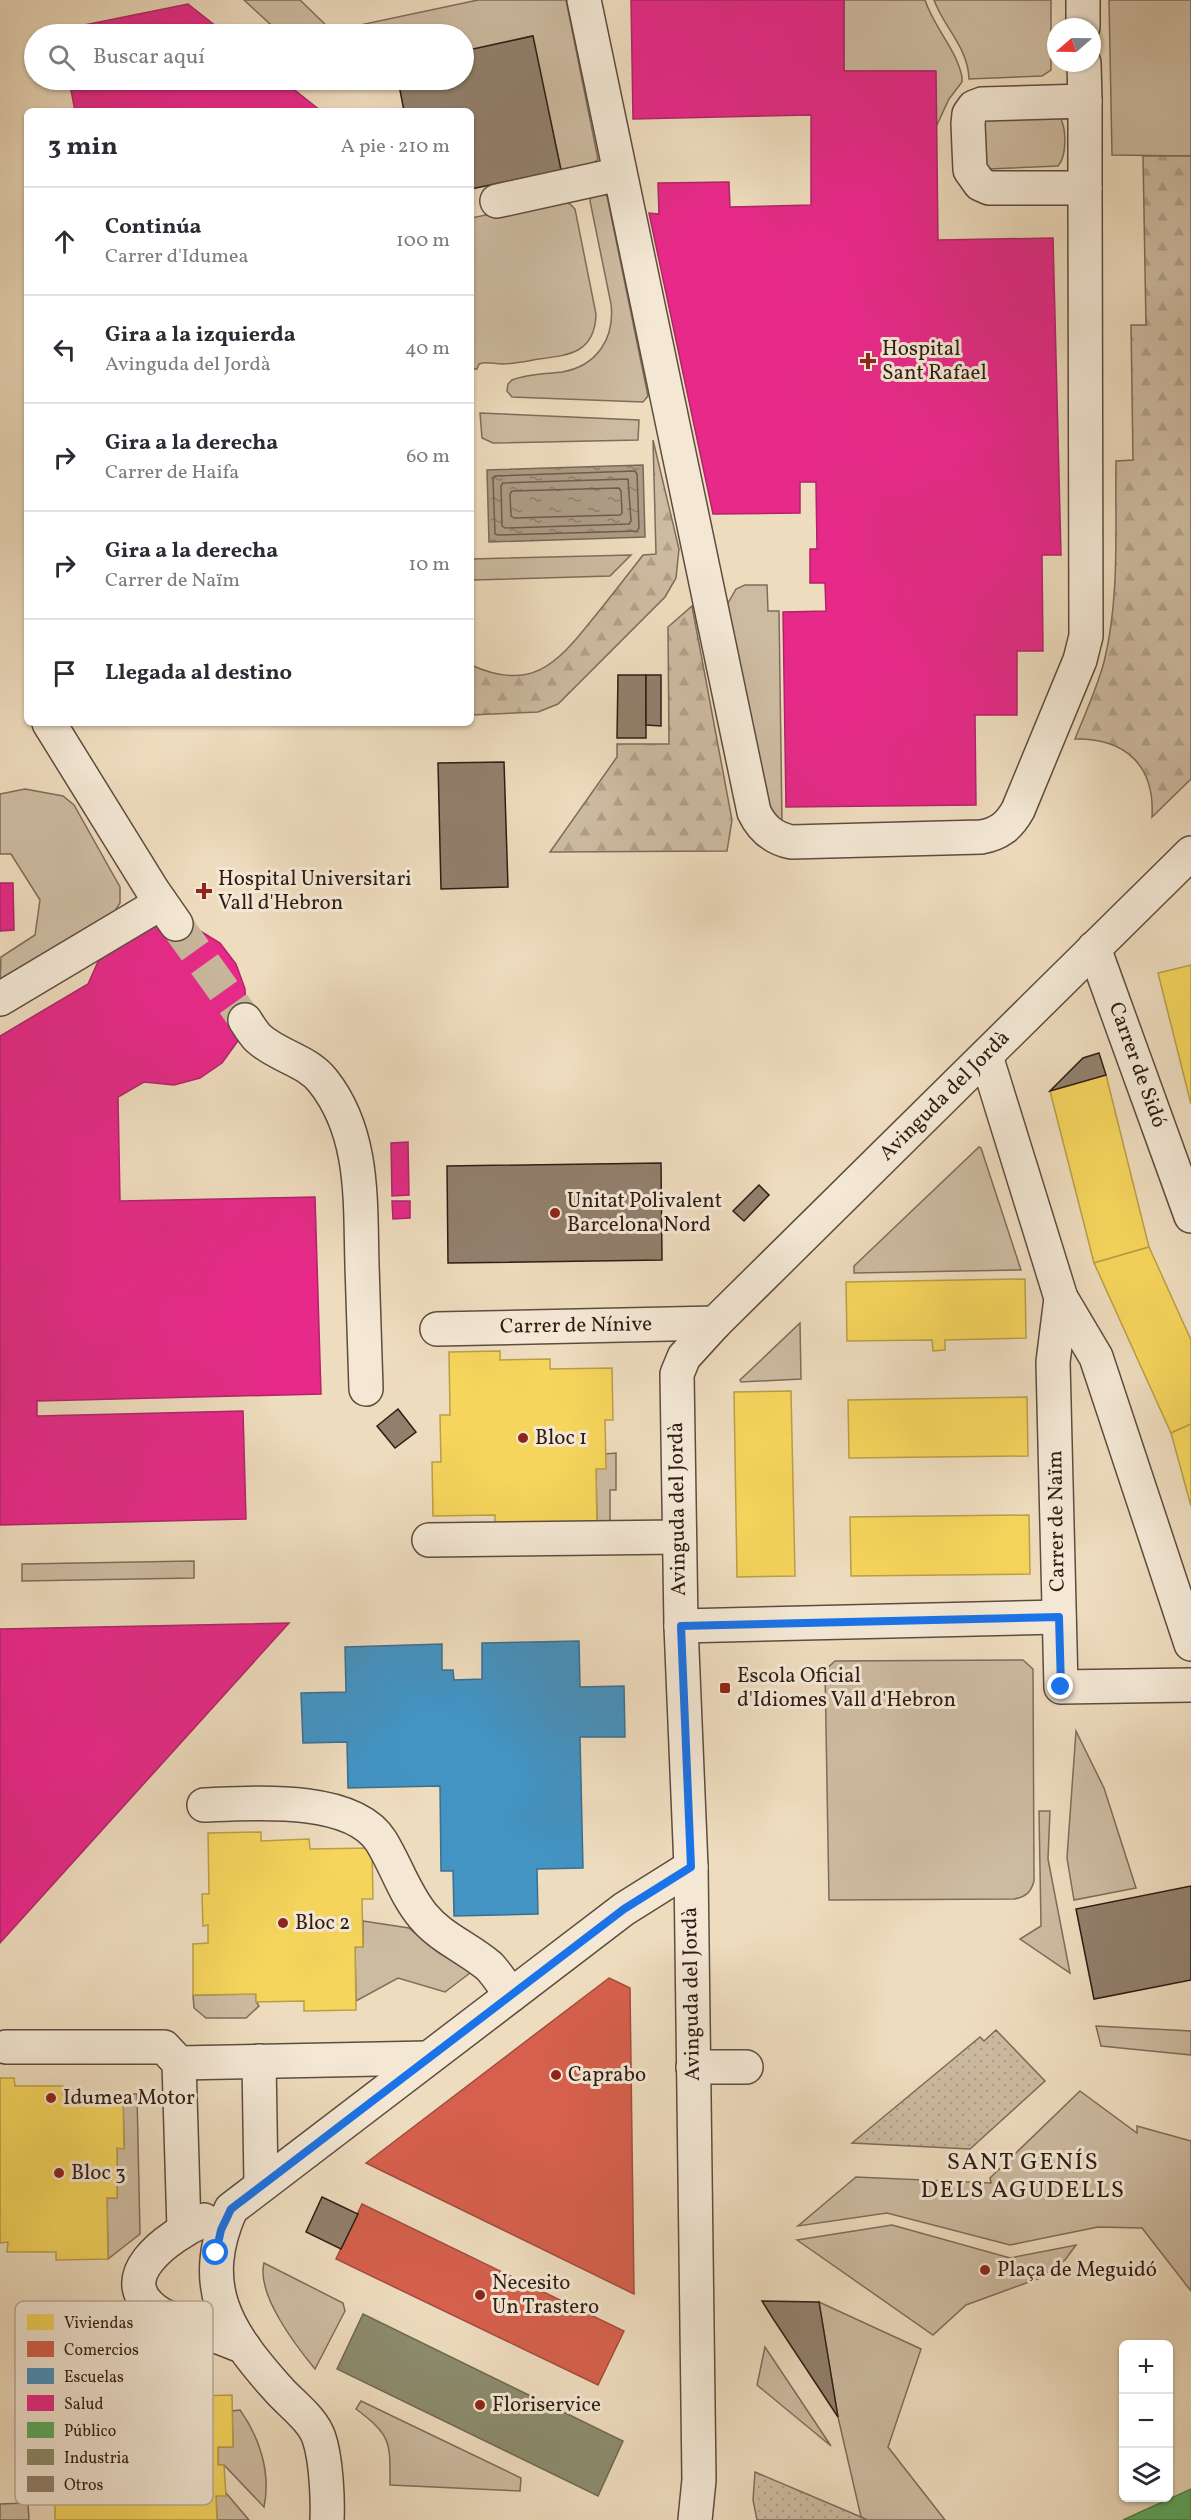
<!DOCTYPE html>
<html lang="es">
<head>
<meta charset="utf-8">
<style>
	:root { --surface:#fff; --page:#f2f2f3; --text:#2b2b33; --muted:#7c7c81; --line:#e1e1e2 }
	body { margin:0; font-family:Vollkorn,serif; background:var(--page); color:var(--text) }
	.controls { position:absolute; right:18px; bottom:18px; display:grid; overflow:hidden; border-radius:9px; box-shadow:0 2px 4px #0004 }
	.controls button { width:54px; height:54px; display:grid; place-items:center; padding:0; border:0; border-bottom:2px solid var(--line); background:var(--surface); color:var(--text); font:30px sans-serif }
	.compass { position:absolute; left:1047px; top:18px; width:54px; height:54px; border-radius:50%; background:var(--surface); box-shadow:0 2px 4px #0004; rotate:250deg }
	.stop { position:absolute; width:18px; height:18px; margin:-14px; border:4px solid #1a73e8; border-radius:50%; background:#fff }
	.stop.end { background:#1a73e8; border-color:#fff; box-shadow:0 2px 6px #0008 }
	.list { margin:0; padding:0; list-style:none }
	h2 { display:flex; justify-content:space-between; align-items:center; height:78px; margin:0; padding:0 24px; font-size:26px }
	h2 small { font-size:20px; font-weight:400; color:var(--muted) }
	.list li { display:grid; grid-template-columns:39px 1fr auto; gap:18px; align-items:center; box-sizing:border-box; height:108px; padding:0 24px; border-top:2px solid var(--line) }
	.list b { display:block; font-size:22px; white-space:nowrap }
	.list p { margin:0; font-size:20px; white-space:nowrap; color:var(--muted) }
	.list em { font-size:20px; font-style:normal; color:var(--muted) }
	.icon { flex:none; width:33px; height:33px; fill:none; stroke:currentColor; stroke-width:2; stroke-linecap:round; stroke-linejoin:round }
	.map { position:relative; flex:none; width:1191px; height:2520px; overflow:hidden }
	.search { position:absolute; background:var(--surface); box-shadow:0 2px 4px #0004; left:24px; top:24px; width:450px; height:66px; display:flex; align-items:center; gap:15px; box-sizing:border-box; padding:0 21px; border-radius:33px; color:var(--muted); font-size:22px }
	.panel { position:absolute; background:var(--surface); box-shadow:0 2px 4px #0004; left:24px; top:108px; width:450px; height:618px; border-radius:9px }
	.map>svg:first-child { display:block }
	.green { fill:#cdbba1; stroke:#7e6c5b; stroke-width:1.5 }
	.forest { fill:url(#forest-firs); stroke:#7e6c5b; stroke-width:1.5 }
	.park { fill:url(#park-dots); stroke:#7e6c5b; stroke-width:1.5 }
	.water { fill:url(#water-ripples); stroke:#7a6858; stroke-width:1.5 }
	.homes { fill:#f6d55c; stroke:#ba9e47; stroke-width:1.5 }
	.shops { fill:#d6604d; stroke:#a44c3c; stroke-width:1.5 }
	.schools { fill:#4393c3; stroke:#3d6f8f; stroke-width:1.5 }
	.health { fill:#e7298a; stroke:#b02567; stroke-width:1.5 }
	.public { fill:#5aae61; stroke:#4d824a; stroke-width:1.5 }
	.industry { fill:#8c8c6e; stroke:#706a53; stroke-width:1.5 }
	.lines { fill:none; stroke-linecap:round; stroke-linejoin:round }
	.shore { stroke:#6e5c4d; stroke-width:1.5 }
	.building { fill:#92806d; stroke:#2e1c15; stroke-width:1.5 }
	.minor-tunnel { stroke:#c8b69c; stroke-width:33; stroke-dasharray:33 16; stroke-linecap:butt }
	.minor-casing { stroke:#5e4c3f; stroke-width:36 }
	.minor { stroke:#f4e8d5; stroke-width:33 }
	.route { stroke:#1a73e8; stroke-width:8 }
	.poi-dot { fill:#8f2418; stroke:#f4e8d5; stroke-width:2 }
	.labels { text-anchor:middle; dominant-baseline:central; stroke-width:6; stroke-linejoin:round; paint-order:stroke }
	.poi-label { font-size:21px; fill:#2e1c15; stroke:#f4e8d5; text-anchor:start }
	.street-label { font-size:21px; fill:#2e1c15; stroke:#f4e8d5 }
	.quarter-label { font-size:24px; letter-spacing:1.5px; fill:#2e1c15; stroke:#f4e8d5 }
	.key { fill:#f4e8d5; stroke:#b9ab9b; stroke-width:1.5 }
	.key-label { font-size:16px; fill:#2e1c15 }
</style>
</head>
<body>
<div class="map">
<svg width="1191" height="2520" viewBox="0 0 1191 2520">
	<defs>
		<pattern id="forest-firs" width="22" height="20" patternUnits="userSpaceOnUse" patternTransform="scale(1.5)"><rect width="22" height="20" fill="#cdbba1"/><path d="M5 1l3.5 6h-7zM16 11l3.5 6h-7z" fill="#b0a08a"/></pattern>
		<pattern id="park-dots" width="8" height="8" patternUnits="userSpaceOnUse" patternTransform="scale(1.5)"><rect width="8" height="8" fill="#cdbba1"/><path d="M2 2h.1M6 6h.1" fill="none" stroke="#b0a08a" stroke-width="1.8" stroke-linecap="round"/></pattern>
		<pattern id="water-ripples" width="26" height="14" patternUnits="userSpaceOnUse" patternTransform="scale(1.5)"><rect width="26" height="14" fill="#ad9b85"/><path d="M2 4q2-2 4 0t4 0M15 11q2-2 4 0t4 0" fill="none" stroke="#8d7e6c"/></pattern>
	</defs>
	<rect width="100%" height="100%" fill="#eedcbe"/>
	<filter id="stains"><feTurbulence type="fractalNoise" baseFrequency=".00333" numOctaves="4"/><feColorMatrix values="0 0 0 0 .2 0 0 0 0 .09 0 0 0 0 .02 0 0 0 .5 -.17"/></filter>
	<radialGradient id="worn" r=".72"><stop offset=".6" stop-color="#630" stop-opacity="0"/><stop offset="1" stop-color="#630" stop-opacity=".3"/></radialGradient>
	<g class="green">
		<polygon points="244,0 300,0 332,31 478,0 566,0 598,159 592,164 561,170 532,36 464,51 464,34 281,34"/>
		<path d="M844,0H925C934,28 956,48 962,77V82L949,99L936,127L935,71H844Z"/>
		<path d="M934,0H1051V70L1042,76L969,79C968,47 944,28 934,0Z"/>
		<polygon points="1109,0 1191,0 1191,156 1112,155"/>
		<path d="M1059,116C1067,127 1067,156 1058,166L989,169L983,167L980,119Z"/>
		<path d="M602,193L607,196L648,396L643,402L512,397L507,391L508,384L512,380C527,374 546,374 562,372C597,366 615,338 611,304L590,201L591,196Z"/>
		<path d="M559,200L570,204L575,209L596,314C595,352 571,355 539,359C527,361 514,364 502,364C494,364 487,361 479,364L477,369H471V218Z"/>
		<polygon points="480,413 639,420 638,440 493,443 482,438"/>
		<polygon points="631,555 610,576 473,580 472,559"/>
		<polygon points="745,585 767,585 768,611 779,611 782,823 769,819 727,605 736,589"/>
		<polygon points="25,789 63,796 74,805 120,887 120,903 113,914 0,983 1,957 35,935 40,900 11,854 0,854 0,794"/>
		<polygon points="979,1147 981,1148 1021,1270 854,1273 854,1266"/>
		<polygon points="800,1323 801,1379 741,1382 740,1380"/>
		<polygon points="616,1453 616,1490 610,1490 610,1529 597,1529 596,1469 605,1454"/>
		<polygon points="194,1561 194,1578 22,1581 22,1564"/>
		<path d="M1023,1660L1033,1669L1034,1881C1031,1892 1026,1897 1014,1899L829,1900L825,1670L835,1661Z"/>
		<polygon points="1076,1731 1104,1788 1136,1888 1074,1900 1067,1858"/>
		<polygon points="1039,1811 1050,1811 1048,1859 1070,1973 1020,1939 1041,1926"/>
		<polygon points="363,1921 409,1928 439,1953 474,1970 445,1992 398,1978 356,2001 355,1947 363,1947"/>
		<polygon points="256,1994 256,2001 259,2006 246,2018 206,2018 194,2008 193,1995"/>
		<polygon points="1096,2026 1191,2031 1191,2055 1101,2046"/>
		<polygon points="1080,2091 1137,2133 1137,2126 1191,2141 1191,2291 1142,2228 1098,2227 1010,2245 887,2213 798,2226 856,2177 991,2183 990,2178"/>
		<polygon points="123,2094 137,2094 140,2234 108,2259 107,2198 117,2198 117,2148 124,2148"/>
		<polygon points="892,2225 1010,2258 1076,2245 1065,2260 1040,2278 966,2305 933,2335 797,2240"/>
		<path d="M264,2263L343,2303L345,2311L315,2369C296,2346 256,2294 264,2263Z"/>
		<polygon points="819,2302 921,2349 888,2447 945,2520 867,2520 861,2517 838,2417"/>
		<polygon points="765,2347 831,2446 757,2385"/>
		<path d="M361,2401L521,2478L520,2491L390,2485C390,2442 392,2436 356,2409Z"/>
		<path d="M240,2410C260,2438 271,2473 264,2507L224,2465H218V2447H233L232,2411Z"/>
		<polygon points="226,2493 249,2520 217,2520 216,2496"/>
		<polygon points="28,2503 29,2520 0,2520 0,2504"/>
	</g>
	<g class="forest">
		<path d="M1143,156H1191V779L1152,817C1155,765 1125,738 1075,739C1085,714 1097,688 1104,662C1120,598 1115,527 1116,461L1133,460L1131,325H1146Z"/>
		<path d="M653,440L679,549L676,578L665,597L558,704L538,712L471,715V665C530,692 556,665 591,621C609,599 626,577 643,555L656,554Z"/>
		<polygon points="692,606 732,820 727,851 550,852 617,757 617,744 669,744 668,627"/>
	</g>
	<g class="park">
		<polygon points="996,2030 1045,2081 970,2149 852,2143 980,2037 984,2041"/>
		<polygon points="755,2472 861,2517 867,2520 757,2520 753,2500"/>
	</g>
	<polygon class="water" points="643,465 645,537 489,542 487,470"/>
	<g class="homes">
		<polygon points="1191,965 1191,1104 1158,973"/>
		<polygon points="1106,1075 1149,1247 1094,1263 1050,1091"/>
		<polygon points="1149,1247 1191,1340 1191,1424 1171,1433 1094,1263"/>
		<polygon points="1025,1279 1026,1338 945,1340 945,1350 933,1351 932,1340 847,1341 846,1282"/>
		<polygon points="500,1351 500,1360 550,1359 550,1369 612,1368 613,1420 605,1420 606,1469 596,1469 597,1529 495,1523 495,1515 433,1516 432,1462 441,1462 440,1415 450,1415 449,1352"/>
		<polygon points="791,1391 795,1576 737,1577 734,1392"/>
		<polygon points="1027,1397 1028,1456 849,1458 848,1400"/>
		<polygon points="1191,1424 1191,1506 1171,1433"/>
		<polygon points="1029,1515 1030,1574 851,1576 850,1517"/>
		<polygon points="261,1832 261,1841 309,1839 310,1849 372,1848 373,1899 362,1899 363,1947 355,1947 356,2010 304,2011 304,2001 256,2002 256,1994 193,1995 193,1944 208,1943 208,1925 203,1926 202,1894 209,1894 208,1833"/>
		<polygon points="0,2078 14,2078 15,2086 63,2086 63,2095 123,2094 124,2149 117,2148 117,2198 107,2198 108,2259 56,2260 56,2252 7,2252 8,2242 0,2243"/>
		<polygon points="121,2378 121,2387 169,2386 170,2397 232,2395 233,2447 218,2447 218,2465 224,2465 226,2496 216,2496 217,2520 55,2520 55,2490 63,2490 61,2442 71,2442 69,2379"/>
	</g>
	<g class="shops">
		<polygon points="609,1978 630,1988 634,2294 366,2163"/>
		<polygon points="362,2204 624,2331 598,2385 336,2259"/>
	</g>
	<polygon class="schools" points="579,1641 580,1687 624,1686 625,1737 580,1737 583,1868 537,1869 538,1914 454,1916 453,1871 441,1871 440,1786 348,1788 347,1742 303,1743 301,1693 346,1692 345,1647 442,1644 442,1670 453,1670 454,1680 482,1679 482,1643"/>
	<g class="health">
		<polygon points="631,0 844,0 844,71 936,71 938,240 1053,238 1061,555 1042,555 1043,651 1017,651 1017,715 975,715 976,805 786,807 783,612 826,611 825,583 810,583 810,549 817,549 816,482 800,482 800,513 713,514 649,213 659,214 658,183 729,182 730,207 811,205 811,115 633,119"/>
		<polygon points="188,4 226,34 60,34 59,30"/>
		<polygon points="69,80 282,80 321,111 75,111"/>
		<polygon points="0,883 13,883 14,930 0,931"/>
		<polygon points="171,922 197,929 220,943 236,964 245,989 246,1016 238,1041 222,1063 200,1078 174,1085 144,1082 118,1097 120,1201 315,1197 321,1394 37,1401 37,1416 243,1411 246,1519 0,1525 0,1036 88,984 101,955 144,925"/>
		<polygon points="408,1142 409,1195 392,1196 391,1143"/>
		<polygon points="392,1201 410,1201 410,1218 393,1219"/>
		<polygon points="289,1623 0,1943 0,1629"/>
	</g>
	<polygon class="public" points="1191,2489 1191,2520 1123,2520"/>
	<polygon class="industry" points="363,2314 623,2441 598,2496 337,2369"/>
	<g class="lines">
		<g class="shore">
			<polygon points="635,471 637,474 639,528 637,531 498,535 495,534 493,479 495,476"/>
			<polygon points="628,479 631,521 629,524 505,528 502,526 501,486 503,483"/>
			<polygon points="619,488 621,491 622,513 620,515 514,518 511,516 510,494 512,491"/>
		</g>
	</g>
	<g class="building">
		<polygon points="533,36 561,170 471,189 471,111 404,111 398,80 464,80 464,51"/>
		<polygon points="618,675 646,675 646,738 617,738"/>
		<polygon points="646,675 661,675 661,726 646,725"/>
		<polygon points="504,762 508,887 441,889 438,763"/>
		<polygon points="1099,1053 1106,1075 1050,1091 1083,1058"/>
		<polygon points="661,1163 662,1260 448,1263 447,1166"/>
		<polygon points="759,1185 769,1195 744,1221 733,1211"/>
		<polygon points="398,1409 416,1432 395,1448 377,1426"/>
		<polygon points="1191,1886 1191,1980 1094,1999 1076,1909"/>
		<polygon points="322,2197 358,2214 341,2249 306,2232"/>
		<polygon points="762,2301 819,2302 838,2417 772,2317"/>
	</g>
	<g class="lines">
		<polyline class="minor-tunnel" points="176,924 245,1020"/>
		<defs>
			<g id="minor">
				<path d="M584,0L754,812C762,829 773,838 791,842L981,837C999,834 1009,826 1018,810L1080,660L1086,636L1085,188"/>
				<polyline points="1083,0 1083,27"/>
				<polyline points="1084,63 1085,101"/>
				<polygon points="1085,101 1085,188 989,188 980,184 970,170 968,124 969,114 974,107 982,104"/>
				<polyline points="497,201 620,174"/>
				<polyline points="49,723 153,891 176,924"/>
				<polyline points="1094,948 1191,1216"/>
				<polyline points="0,999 161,903"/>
				<path d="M245,1020C249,1026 253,1033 258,1038C277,1056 307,1060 323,1081C365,1134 360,1202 362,1265C363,1306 365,1348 366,1389"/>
				<polyline points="986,1056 1061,1298 1096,1357 1191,1644"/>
				<polyline points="1061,1298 1053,1362 1061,1687 1191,1685"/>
				<polyline points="437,1329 715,1323"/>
				<polyline points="429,1540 679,1537"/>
				<polyline points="681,1626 1059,1617"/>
				<path d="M204,1805C253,1803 352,1795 381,1841C396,1865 404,1893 423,1916C441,1938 468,1948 489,1966C497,1974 504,1986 511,1995"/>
				<polyline points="6,2047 164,2047 179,2063 184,2229"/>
				<polyline points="259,2061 261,2184"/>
				<polyline points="179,2063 428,2058"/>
				<polyline points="693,2067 746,2067"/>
				<path d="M204,2220C169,2236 104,2280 162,2315L244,2347"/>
				<path d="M327,2520C328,2499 326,2458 319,2438C313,2419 291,2404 278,2389C226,2331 197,2286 231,2209L624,1909L691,1867"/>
				<polyline points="695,2520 699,2480 691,1867 681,1626 677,1374 684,1357 715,1323 1191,853"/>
			</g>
		</defs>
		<use href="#minor" class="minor-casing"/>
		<use href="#minor" class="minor"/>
	</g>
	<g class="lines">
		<polyline class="route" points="216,2253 221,2230 231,2209 624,1909 691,1867 681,1626 1059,1617 1061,1687"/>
	</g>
	<g class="poi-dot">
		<path d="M865 352h6v6h6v6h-6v6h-6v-6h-6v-6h6z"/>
		<path d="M201 882h6v6h6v6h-6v6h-6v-6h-6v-6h6z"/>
		<circle cx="555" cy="1213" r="6"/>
		<circle cx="523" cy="1438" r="6"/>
		<rect x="719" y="1682" width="12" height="12" rx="3"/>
		<circle cx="283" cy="1923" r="6"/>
		<circle cx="556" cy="2075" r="6"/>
		<circle cx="51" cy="2098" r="6"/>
		<circle cx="59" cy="2173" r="6"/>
		<circle cx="985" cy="2270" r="6"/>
		<circle cx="480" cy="2295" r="6"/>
		<circle cx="480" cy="2405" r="6"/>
	</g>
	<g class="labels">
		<g class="poi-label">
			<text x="882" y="349">Hospital<tspan x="882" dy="24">Sant Rafael</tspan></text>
			<text x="218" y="879">Hospital Universitari<tspan x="218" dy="24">Vall d'Hebron</tspan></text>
			<text x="567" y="1201">Unitat Polivalent<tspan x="567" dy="24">Barcelona Nord</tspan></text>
			<text x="535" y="1438">Bloc 1</text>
			<text x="737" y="1676">Escola Oficial<tspan x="737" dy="24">d'Idiomes Vall d'Hebron</tspan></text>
			<text x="295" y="1923">Bloc 2</text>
			<text x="568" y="2075">Caprabo</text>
			<text x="63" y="2098">Idumea Motor</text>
			<text x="71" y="2173">Bloc 3</text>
			<text x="997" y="2270">Plaça de Meguidó</text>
			<text x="492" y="2283">Necesito<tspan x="492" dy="24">Un Trastero</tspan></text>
			<text x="492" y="2405">Floriservice</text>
		</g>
		<g class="street-label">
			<text transform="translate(1137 1065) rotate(70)">Carrer de Sidó</text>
			<text transform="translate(945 1096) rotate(-45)">Avinguda del Jordà</text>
			<text transform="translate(576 1326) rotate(-1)">Carrer de Nínive</text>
			<text transform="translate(678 1509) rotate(-91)">Avinguda del Jordà</text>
			<text transform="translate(1057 1521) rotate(-91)">Carrer de Naïm</text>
			<text transform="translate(692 1994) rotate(-91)">Avinguda del Jordà</text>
		</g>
		<g class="quarter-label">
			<text x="1023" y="2163">SANT GENÍS<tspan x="1023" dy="28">DELS AGUDELLS</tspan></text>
		</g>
	</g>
	<rect x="15" y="2301" width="198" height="204" rx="9" class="key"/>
	<rect x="27" y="2314" width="27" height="16" fill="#f6d55c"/>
	<rect x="27" y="2341" width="27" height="16" fill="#d6604d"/>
	<rect x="27" y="2368" width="27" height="16" fill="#4393c3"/>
	<rect x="27" y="2395" width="27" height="16" fill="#e7298a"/>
	<rect x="27" y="2422" width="27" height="16" fill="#5aae61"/>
	<rect x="27" y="2449" width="27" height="16" fill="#8c8c6e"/>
	<rect x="27" y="2476" width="27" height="16" fill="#92806d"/>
	<g class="key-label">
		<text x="64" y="2328">Viviendas</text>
		<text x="64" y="2355">Comercios</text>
		<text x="64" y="2382">Escuelas</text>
		<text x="64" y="2409">Salud</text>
		<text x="64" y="2436">Público</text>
		<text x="64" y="2463">Industria</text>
		<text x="64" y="2490">Otros</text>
	</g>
	<rect width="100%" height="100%" filter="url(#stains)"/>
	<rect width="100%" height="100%" fill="url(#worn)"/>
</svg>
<div class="controls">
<button>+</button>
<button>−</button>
<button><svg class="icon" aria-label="layers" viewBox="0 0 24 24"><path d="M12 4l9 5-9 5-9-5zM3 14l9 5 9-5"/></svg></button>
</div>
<svg class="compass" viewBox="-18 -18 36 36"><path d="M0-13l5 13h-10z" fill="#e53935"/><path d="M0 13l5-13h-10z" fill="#7c7c81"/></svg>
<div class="stop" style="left:216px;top:2253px"></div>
<div class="stop end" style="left:1061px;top:1687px"></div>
<div class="search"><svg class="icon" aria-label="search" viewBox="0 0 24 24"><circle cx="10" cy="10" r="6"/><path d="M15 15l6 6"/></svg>Buscar aquí</div>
<section class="panel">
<h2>3 min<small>A pie · 210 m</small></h2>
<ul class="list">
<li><svg class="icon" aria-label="ahead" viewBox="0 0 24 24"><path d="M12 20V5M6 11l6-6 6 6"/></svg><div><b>Continúa</b><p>Carrer d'Idumea</p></div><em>100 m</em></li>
<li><svg class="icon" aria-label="left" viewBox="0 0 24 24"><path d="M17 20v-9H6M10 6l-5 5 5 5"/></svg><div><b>Gira a la izquierda</b><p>Avinguda del Jordà</p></div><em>40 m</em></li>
<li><svg class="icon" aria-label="right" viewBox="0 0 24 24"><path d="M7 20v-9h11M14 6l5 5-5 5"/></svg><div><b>Gira a la derecha</b><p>Carrer de Haifa</p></div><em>60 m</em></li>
<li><svg class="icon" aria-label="right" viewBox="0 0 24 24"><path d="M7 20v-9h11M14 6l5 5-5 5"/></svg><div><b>Gira a la derecha</b><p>Carrer de Naïm</p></div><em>10 m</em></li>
<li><svg class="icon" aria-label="arrive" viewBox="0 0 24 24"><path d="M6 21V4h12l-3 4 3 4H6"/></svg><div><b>Llegada al destino</b></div></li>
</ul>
</section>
</div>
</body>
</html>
